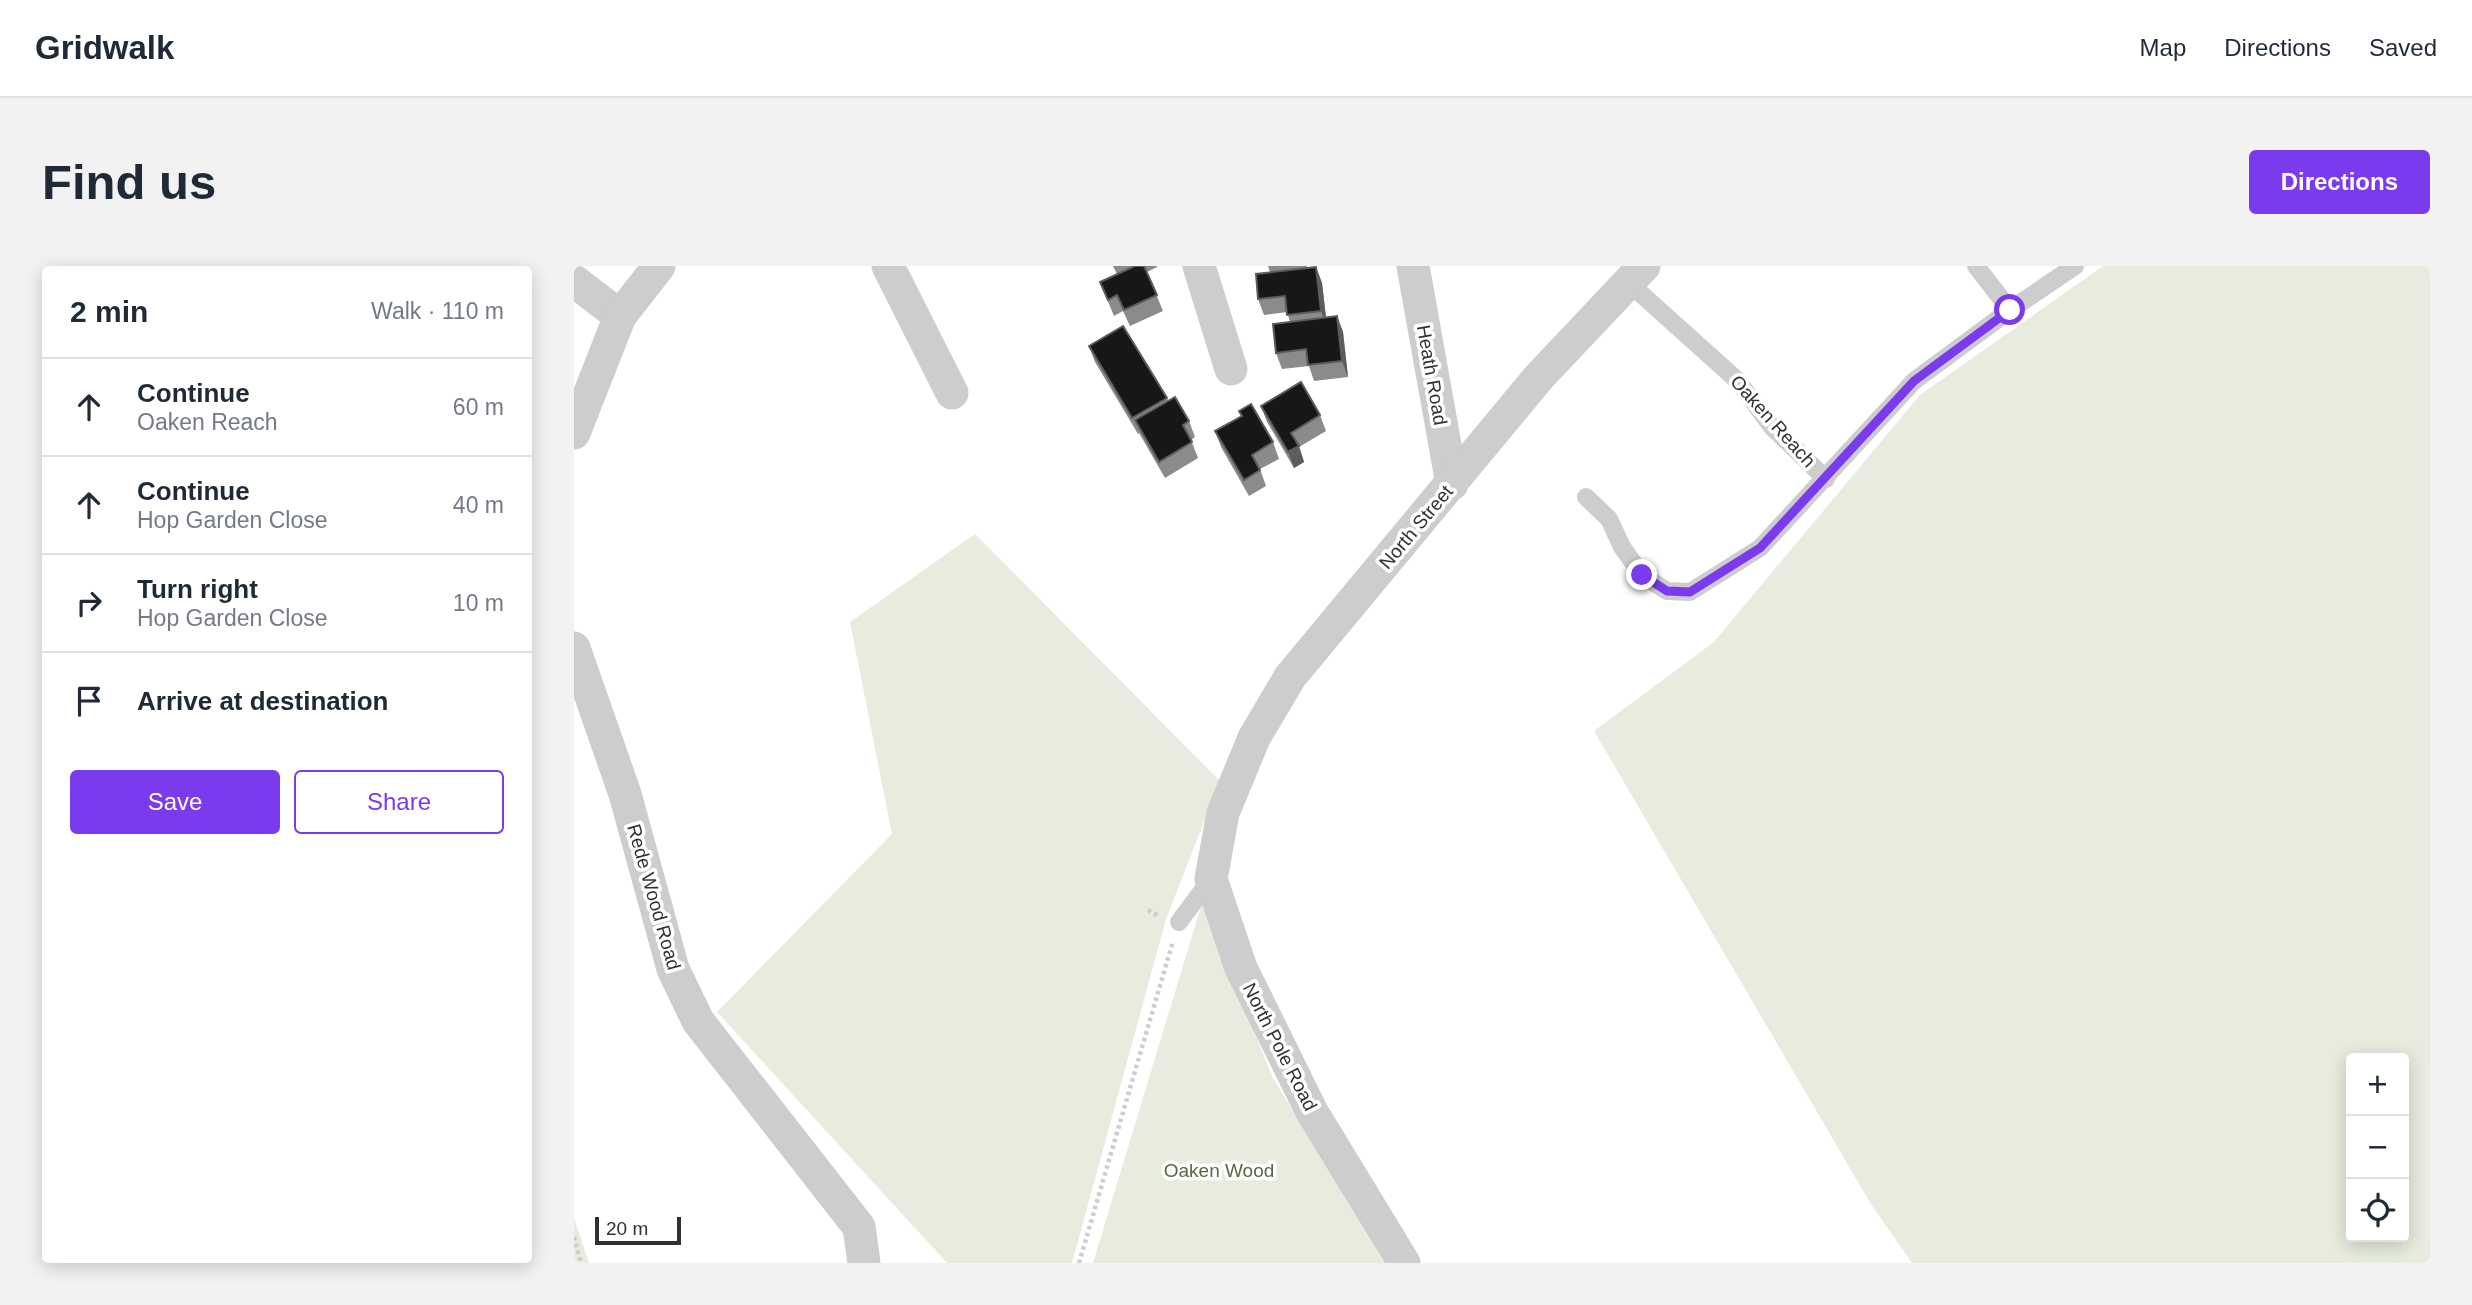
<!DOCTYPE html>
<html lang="en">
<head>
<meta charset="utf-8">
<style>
	:root { --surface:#fff; --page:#f2f2f3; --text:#1f2937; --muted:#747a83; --line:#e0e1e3; --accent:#7c3aed }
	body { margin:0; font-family:Arial,sans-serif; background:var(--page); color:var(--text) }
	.controls { position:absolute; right:21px; bottom:21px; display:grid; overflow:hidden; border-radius:7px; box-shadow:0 4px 18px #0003 }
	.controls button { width:63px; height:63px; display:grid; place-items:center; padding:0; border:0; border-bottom:2px solid var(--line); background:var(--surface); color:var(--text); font:35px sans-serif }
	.scale { position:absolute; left:21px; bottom:18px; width:86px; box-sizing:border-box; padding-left:7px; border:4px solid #303030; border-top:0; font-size:19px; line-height:24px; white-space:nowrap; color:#303030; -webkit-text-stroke:5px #fff; paint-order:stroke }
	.stop { position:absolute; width:21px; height:21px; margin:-16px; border:5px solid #7c3aed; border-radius:50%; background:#fff }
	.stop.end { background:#7c3aed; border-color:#fff; box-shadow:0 2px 7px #0008 }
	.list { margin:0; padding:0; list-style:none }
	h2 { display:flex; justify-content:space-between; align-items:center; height:91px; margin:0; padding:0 28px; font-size:30px }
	h2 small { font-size:23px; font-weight:400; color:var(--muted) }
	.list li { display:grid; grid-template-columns:46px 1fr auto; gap:21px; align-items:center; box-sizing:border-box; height:98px; padding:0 28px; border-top:2px solid var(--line) }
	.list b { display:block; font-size:26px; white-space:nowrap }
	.list p { margin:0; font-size:23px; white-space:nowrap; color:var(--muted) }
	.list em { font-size:23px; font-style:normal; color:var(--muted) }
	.actions { display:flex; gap:14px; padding:21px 28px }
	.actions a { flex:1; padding:16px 0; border:2px solid var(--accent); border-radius:7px; text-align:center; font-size:24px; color:var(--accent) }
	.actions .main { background:var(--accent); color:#fff }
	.icon { flex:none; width:38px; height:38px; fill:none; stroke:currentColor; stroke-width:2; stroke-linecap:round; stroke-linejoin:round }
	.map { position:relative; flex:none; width:1856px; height:997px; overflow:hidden; border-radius:7px }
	header { display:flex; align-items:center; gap:42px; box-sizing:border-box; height:98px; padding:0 35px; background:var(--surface); border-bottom:2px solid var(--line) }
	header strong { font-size:33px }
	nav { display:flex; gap:38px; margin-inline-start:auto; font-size:24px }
	.intro { display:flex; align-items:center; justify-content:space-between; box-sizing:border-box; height:168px; padding:0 42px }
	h1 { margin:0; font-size:49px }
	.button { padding:18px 32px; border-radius:7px; background:var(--accent); color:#fff; font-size:24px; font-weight:700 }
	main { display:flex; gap:42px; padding:0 42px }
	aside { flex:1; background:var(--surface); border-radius:7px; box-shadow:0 4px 18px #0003 }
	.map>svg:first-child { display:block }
	.green { fill:#e7ecdf; fill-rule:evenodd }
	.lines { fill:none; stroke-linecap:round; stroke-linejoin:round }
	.path { stroke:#cdcdcd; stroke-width:4.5; stroke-dasharray:3.5 3.5; stroke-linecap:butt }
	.service { stroke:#cdcdcd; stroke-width:18 }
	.minor { stroke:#cdcdcd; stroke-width:33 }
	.wall { fill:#8b8b8b }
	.shaded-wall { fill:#5d5d5d }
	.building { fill:#171717; stroke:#5d5d5d; stroke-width:2 }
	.route { stroke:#7c3aed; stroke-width:9 }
	.labels { text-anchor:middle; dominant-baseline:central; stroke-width:7; stroke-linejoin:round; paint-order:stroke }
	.street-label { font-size:19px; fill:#303030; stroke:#fff }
	.park-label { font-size:19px; fill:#576941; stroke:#fff }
</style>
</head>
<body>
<header>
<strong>Gridwalk</strong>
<nav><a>Map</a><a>Directions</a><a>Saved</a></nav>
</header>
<div class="intro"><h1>Find us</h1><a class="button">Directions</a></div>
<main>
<aside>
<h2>2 min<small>Walk · 110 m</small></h2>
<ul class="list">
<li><svg class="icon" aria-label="ahead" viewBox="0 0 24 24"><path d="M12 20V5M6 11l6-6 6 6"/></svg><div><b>Continue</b><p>Oaken Reach</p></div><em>60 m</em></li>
<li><svg class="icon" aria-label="ahead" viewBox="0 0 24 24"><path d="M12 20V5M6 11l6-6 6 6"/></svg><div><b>Continue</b><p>Hop Garden Close</p></div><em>40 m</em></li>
<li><svg class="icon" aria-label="right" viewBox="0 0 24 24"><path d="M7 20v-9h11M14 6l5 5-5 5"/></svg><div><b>Turn right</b><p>Hop Garden Close</p></div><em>10 m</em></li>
<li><svg class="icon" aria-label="arrive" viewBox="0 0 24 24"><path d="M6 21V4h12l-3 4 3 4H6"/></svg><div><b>Arrive at destination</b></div></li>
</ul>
<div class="actions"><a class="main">Save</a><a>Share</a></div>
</aside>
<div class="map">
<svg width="1856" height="997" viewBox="0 0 1856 997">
	<rect width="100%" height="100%" fill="#fff"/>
	<g class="green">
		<path d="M1529,0H1856V997H1338L1297,938L1020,465L1140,376L1346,129ZM1777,792H1830V971H1777Z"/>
		<polygon points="401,268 646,515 592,653 498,997 373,997 143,746 318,568 276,356"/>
		<polygon points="628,637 699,812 810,997 519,997"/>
		<polygon points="0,952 15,997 0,997"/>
	</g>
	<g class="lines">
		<g class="path">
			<polyline points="574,644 585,650"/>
			<polyline points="0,971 7,997"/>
			<polyline points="505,997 599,675"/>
		</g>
		<g class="service">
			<polyline points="1402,0 1436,44"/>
			<polyline points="1055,17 1164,115 1198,161 1252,213"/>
			<polyline points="1012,231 1035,253 1048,281 1068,309 1093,325 1116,326 1186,282 1340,115 1436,44 1501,0"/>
			<polyline points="605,656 637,613"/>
		</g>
		<g class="minor">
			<polyline points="314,0 378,127"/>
			<polyline points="625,0 657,103"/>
			<polyline points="839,0 878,218"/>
			<polyline points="0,15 46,50"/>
			<polyline points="0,167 46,50 85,0"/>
			<polyline points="0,382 51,528 99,703 124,755 285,961 290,997"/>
			<polyline points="830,997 738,846 667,702 637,613 649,547 680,472 716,411 965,111 1070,0"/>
		</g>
	</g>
	<g class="wall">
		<polygon points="539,0 583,0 583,1 573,6 589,45 556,60 549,45 540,50 526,16 543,8"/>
		<polygon points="694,0 733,0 733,2 742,1 748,17 752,51 763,50 769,66 774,111 740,115 735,100 708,103 702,87 716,56 713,46 690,49 684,33 696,6"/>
		<polygon points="515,80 593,132 594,135 615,155 621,171 617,174 624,192 591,212 565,167 564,168 521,96"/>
		<polygon points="687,140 746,149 752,165 725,181 730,196 720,202 693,156"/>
		<polygon points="665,145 699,176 705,193 686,203 692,220 675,230 647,181 641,165 667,150"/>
	</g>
	<g class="shaded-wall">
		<polygon points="742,1 748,17 753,61 747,45"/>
		<polygon points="763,50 769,66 774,111 768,95"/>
		<polygon points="725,180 730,196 720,202 714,186"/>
	</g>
	<g class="building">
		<polygon points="561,0 570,0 583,29 550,44 543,29 534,34 526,16"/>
		<polygon points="742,1 747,45 713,49 711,30 684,33 682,8"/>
		<polygon points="763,50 768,95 734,99 732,83 702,87 699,58"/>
		<polygon points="549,60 593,132 558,152 515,80"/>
		<polygon points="727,116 746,149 717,167 725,180 714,186 687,140"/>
		<polygon points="601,131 615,155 609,159 618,176 585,196 561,154"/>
		<polygon points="677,138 699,176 678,189 686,204 670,214 641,165 668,150 665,145"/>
	</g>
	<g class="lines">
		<polyline class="route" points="1068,309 1093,325 1116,326 1186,282 1340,115 1436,44"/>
	</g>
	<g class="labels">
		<g class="street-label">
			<text transform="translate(858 109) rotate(80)">Heath Road</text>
			<text transform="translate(1199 155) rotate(48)">Oaken Reach</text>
			<text transform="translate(842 261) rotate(-50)">North Street</text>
			<text transform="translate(80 631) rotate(74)">Rede Wood Road</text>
			<text transform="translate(706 781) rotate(63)">North Pole Road</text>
		</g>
		<g class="park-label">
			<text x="645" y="904">Oaken Wood</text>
		</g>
	</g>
</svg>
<div class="controls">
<button>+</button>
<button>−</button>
<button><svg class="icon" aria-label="locate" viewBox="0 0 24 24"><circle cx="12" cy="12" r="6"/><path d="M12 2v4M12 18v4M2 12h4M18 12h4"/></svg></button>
</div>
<div class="scale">20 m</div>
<div class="stop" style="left:1436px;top:44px"></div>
<div class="stop end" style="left:1068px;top:309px"></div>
</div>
</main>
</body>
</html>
